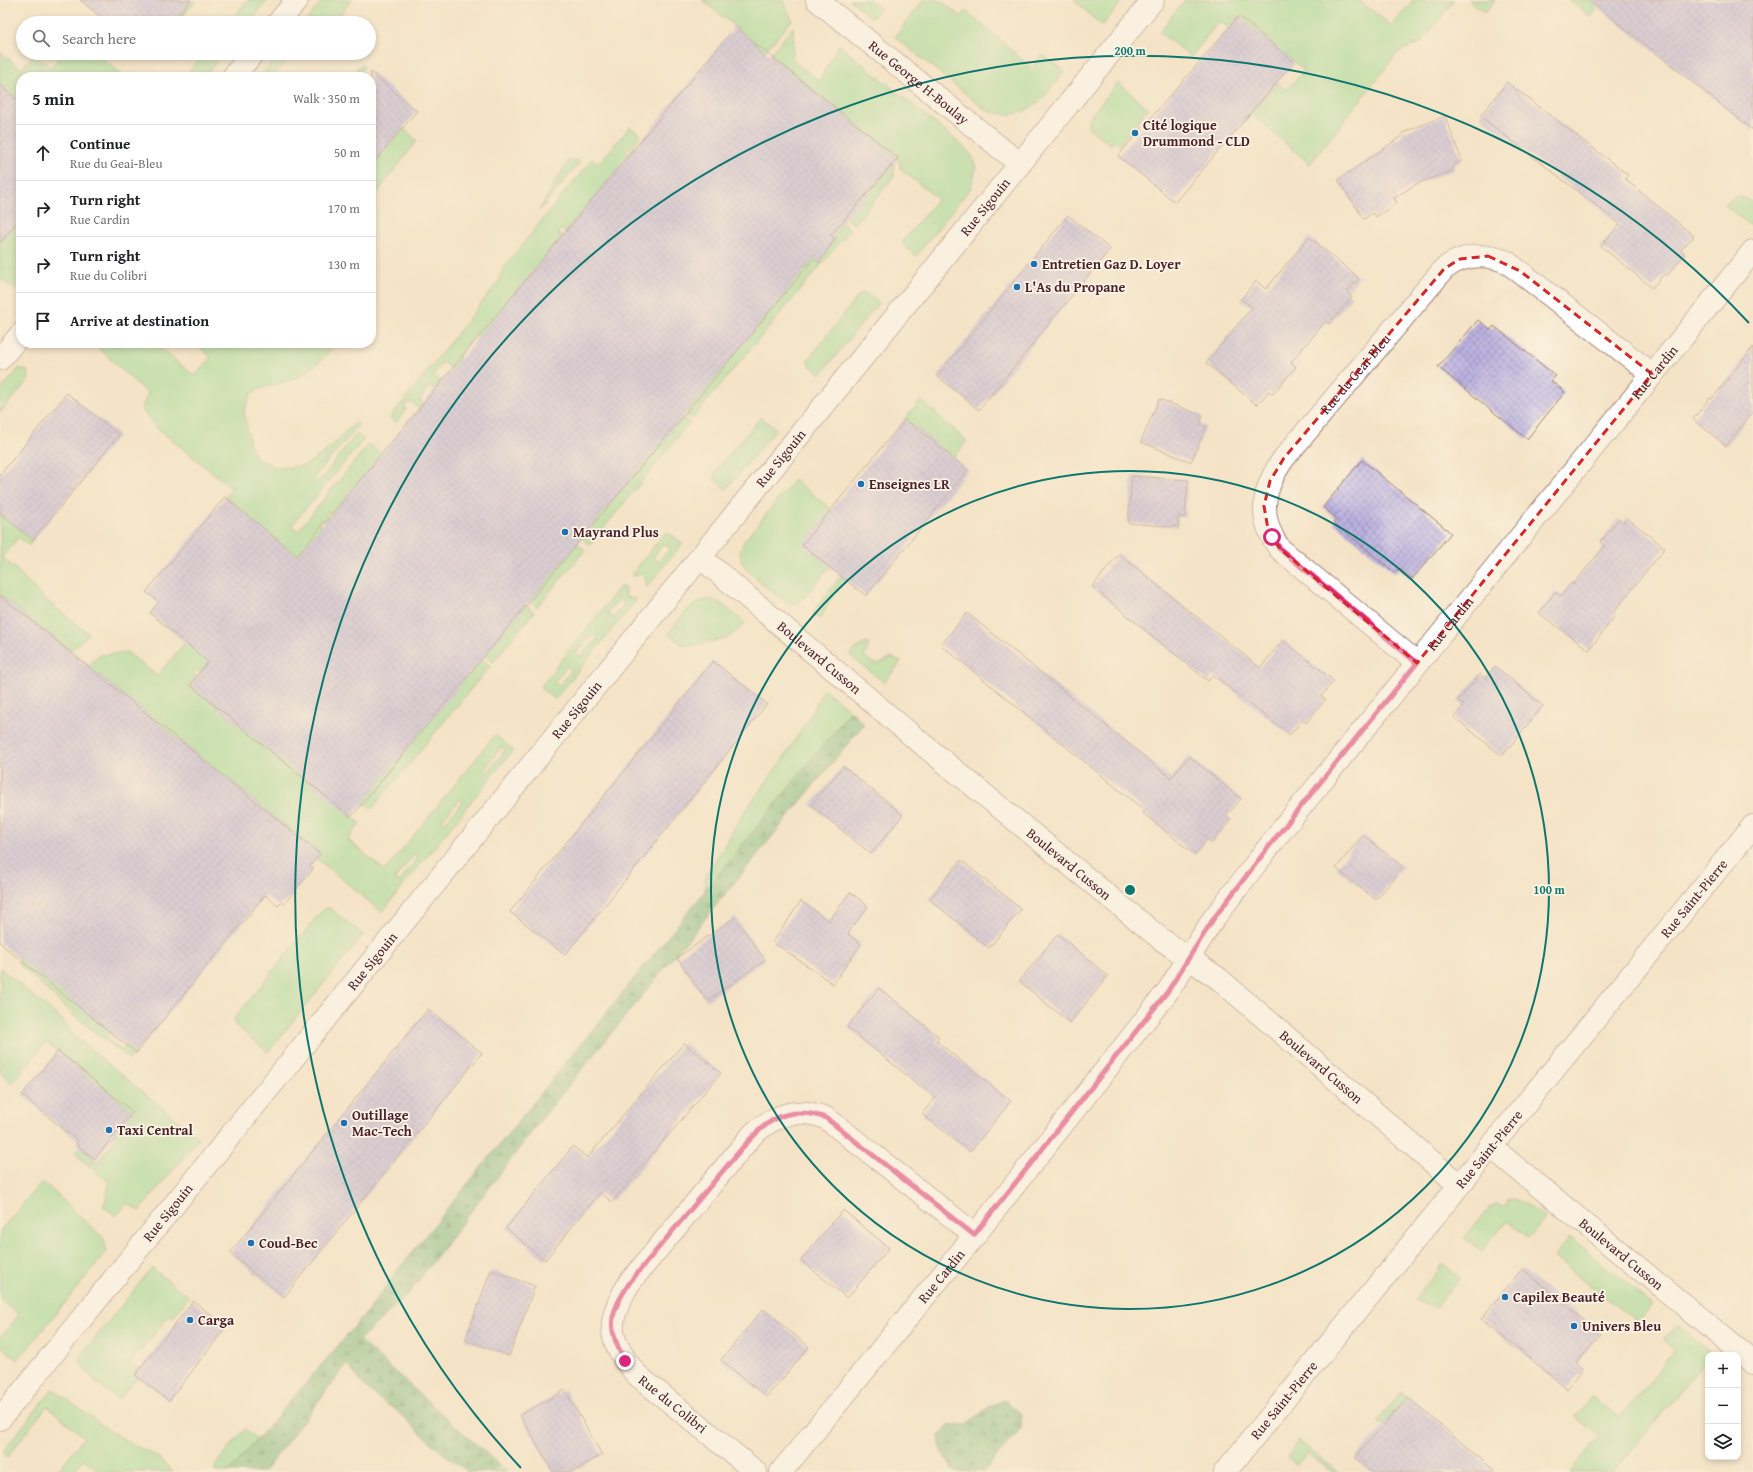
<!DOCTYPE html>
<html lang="en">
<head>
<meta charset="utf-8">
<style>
	:root { --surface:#fff; --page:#f6f6f6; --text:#202124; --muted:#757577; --line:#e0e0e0 }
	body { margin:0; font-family:"Gentium Book Plus",serif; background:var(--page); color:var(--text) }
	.controls { position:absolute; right:12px; bottom:12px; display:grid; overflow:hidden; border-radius:8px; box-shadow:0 2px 6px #0003 }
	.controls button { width:36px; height:36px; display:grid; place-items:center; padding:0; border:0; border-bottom:1px solid var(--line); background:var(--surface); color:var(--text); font:20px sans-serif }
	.stop { position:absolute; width:12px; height:12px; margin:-9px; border:3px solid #db2777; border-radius:50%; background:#fff }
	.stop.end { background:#db2777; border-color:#fff; box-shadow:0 1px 4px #0008 }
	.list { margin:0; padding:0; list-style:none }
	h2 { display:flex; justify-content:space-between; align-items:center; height:52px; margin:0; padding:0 16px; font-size:17px }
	h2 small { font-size:13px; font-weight:400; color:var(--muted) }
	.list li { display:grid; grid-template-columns:26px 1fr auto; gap:12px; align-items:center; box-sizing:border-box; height:56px; padding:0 16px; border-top:1px solid var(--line) }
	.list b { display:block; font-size:15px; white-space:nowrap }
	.list p { margin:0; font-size:13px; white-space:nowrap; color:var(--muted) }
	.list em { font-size:13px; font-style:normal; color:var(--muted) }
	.icon { flex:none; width:22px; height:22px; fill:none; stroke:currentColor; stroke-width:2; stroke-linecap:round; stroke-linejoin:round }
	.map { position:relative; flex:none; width:1753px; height:1472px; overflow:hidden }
	.search { position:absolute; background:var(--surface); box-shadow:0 2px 6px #0003; left:16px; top:16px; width:360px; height:44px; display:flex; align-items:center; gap:10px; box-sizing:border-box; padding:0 14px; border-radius:22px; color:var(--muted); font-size:15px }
	.panel { position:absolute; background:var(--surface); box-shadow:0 2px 6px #0003; left:16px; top:72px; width:360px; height:276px; border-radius:16px }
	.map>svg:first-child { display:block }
	.green { fill:#99dc94; stroke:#727e60; fill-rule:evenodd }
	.forest { fill:url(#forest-firs); stroke:#626e54 }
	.park { fill:url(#park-dots); stroke:#727e60 }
	.building { fill:url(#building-cross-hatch) }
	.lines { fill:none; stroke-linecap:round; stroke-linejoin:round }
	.minor-casing { stroke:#9f8178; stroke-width:24 }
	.major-casing { stroke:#9f8178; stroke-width:24 }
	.minor { stroke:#fff; stroke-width:22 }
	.major { stroke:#fff; stroke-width:22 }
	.route { stroke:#db2777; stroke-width:5 }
	.marked { fill:none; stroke:#d62828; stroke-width:3; stroke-dasharray:8 5; stroke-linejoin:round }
	.ring { fill:none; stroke:#0f766e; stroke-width:2 }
	.poi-dot { fill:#1f6fb2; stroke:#fcf5e5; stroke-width:1.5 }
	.labels { text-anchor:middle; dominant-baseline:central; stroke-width:3.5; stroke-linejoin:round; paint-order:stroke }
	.street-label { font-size:14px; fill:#4a1f2b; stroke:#fcf5e5 }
	.poi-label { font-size:14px; font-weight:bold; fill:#4a1f2b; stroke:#fcf5e5; text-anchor:start }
	.centre { fill:#0f766e; stroke:#fcf5e5; stroke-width:2 }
	.ring-label { font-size:12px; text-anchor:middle; font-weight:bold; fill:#0f766e; stroke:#fcf5e5; stroke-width:3.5; stroke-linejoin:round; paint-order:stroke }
</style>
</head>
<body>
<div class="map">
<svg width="1753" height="1472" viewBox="0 0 1753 1472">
	<defs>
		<pattern id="forest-firs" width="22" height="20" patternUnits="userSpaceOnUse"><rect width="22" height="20" fill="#7abc7e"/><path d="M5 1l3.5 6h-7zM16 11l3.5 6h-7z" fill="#669867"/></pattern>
		<pattern id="park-dots" width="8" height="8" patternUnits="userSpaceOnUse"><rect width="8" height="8" fill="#99dc94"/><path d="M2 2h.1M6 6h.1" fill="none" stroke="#85bc80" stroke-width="1.8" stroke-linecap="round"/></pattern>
		<pattern id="building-cross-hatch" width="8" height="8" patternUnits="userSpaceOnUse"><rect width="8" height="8" fill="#bbb2e1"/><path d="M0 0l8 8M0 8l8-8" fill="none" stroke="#9a90b7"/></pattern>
	</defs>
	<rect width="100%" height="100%" fill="#fcf5e5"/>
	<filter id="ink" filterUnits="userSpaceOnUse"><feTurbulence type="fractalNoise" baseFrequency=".025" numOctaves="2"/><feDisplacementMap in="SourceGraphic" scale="8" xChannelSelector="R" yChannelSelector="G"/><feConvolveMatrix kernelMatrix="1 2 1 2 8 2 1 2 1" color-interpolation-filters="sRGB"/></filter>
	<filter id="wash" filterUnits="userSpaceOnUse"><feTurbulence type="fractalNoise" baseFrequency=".012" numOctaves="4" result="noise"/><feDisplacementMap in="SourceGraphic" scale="16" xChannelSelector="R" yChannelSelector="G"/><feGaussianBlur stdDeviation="0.9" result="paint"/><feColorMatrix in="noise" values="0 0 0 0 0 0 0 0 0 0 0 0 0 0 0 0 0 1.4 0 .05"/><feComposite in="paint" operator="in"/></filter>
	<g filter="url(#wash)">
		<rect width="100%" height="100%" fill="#f4e3c6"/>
		<g class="green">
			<polygon points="191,0 195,2 177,23 172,23"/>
			<polygon points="248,0 268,0 249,23 229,23"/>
			<polygon points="323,0 352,0 333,23 304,23"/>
			<polygon points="702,0 783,0 792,20 765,51"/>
			<polygon points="850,0 870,0 880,8 872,18"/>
			<path d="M923,0H941L961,17L966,11L1032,68L1042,55L1065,71C1042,100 1027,124 986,110L895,37Z"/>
			<polygon points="1074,0 1123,0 1102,26"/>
			<polygon points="1185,0 1358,0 1392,26 1413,0 1454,0 1422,42 1398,52 1310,164 1251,114 1277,83 1287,90 1304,70 1239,17 1229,28 1221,22 1218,22 1191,57 1159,32"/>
			<polygon points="1468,0 1495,0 1485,13"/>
			<polygon points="1569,0 1589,0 1598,7 1591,17"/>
			<polygon points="793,27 794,44 792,59 819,81 839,45 963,146 972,156 976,168 971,187 916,256 904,246 903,241 938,199 901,169 898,158 770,55"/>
			<polygon points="0,52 21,69 35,54 51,68 62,53 96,53 124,77 21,77 21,103 0,85"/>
			<polygon points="204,53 211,53 207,58 211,61 218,53 224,53 204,77 185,77"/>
			<polygon points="280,53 292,53 272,77 260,77"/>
			<polygon points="361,64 364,67 356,77 350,77"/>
			<polygon points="1118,83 1148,108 1119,145 1113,141 1111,145 1088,127 1088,119"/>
			<polygon points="630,127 641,135 633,145 635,147 632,151 628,147 625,150 630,154 565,232 561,229 558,233 562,236 479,337 474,334 458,356 460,359 452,369 443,362 433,375 451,390 444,396 430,386 419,400 431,410 419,410 412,402 404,405 406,409 396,423 390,418 499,281 503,268 592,159 597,163 600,162"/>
			<polygon points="403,128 417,141 371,200 371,166"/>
			<polygon points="578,160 580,162 539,211 568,161"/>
			<polygon points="894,163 894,176 854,225 847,219"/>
			<polygon points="1736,195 1749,200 1753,203 1753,220 1749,225 1725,205"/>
			<polygon points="16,223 21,223 21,294 0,278 0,232 5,236"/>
			<polygon points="843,223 850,230 692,419 685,414 814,258 819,262 835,239 832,237"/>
			<polygon points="863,293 868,294 878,303 821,374 808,364 808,360 859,295"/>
			<path d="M93,343H153L195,376L211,357L195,343H211L218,349L223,343H336C328,354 311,371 298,377C283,384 266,385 251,393L244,411L251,449L258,460L279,468L304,466L325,452L356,422L358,426L314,477L319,482L356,434L364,439L292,525L298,531L369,444L382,455L332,514L328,511L326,515L329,518L325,522L321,519L318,523L322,526L200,672L197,670L193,674L197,676L190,685L360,823L348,840L385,871L495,735L513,750L382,912L316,858L320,854L88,666L100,655L127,652L157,676L193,633L268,533L225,497L232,488L157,428L141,409L148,394ZM501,747L506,749L487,773L484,770ZM460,799L463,801L445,823L442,820ZM415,853L418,857L400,882L395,879Z"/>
			<polygon points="19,368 27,370 29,379 0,413 0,391"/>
			<polygon points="921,400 967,441 953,458 905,419"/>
			<polygon points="682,417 689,423 590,545 582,538"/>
			<polygon points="761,418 776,429 726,489 714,480 716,471 758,420"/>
			<path d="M794,480L831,509L829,567L807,595L798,603L790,605C777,594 752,579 743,564C738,556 741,547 745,540Z"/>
			<polygon points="0,513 33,540 29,546 19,537 2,557 17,570 40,595 89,634 70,651 0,595"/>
			<path d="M668,533L683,543L646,588L645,577L642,574L634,576L631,575L664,534ZM664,543L670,549L658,562L653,557Z"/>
			<polygon points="577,544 585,550 537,607 530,601"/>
			<polygon points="841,576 845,580 828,603 821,619 815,616 813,613"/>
			<path d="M621,586L625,589V597L637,599L555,699L542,690V685ZM619,599L625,604L613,618L607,613ZM593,633L598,638L581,657L576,653ZM567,666L572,670L559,686L554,682Z"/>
			<path d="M709,599L720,603L745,623L730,637L690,646L680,643L668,634C681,618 688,604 709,599Z"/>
			<polygon points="526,605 534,612 493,662 485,655"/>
			<polygon points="867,643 869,645 864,656 874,664 879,664 892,657 901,662 884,682 849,655 857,648"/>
			<polygon points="481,659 490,666 372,809 363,802"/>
			<polygon points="824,689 851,711 705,891 706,876 742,816 785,756 809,718"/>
			<polygon points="326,908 331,909 363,935 268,1052 234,1024 234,1019 321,912"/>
			<polygon points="19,957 111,1032 106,1038 122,1051 126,1045 136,1053 129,1059 70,1012 18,963"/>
			<polygon points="0,968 62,1020 74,1036 199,1138 139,1211 128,1203 116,1216 103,1206 107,1196 109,1182 74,1153 80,1147 97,1162 118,1137 115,1134 133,1112 46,1042 11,1084 0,1071"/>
			<polygon points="41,1183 49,1187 104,1239 107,1251 18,1360 0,1345 0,1338 19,1315 0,1300 0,1231"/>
			<polygon points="1509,1199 1523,1203 1546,1218 1528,1238 1507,1221 1482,1251 1464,1238 1489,1208 1496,1204 1507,1206"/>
			<polygon points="1570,1237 1653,1305 1638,1322 1553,1257"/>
			<polygon points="1443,1264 1460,1278 1435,1308 1414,1300"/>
			<path d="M152,1268L189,1297L173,1317L170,1315L130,1363L139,1370L135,1374L138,1377L119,1399C102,1388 89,1377 78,1359Z"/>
			<polygon points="1677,1325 1712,1354 1708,1355 1708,1358 1613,1472 1569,1472 1599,1436 1574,1416 1592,1396 1620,1418 1675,1350 1663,1340"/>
			<polygon points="53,1389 114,1434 159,1458 173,1472 101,1472 83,1459 73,1472 57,1472 84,1437 47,1406 7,1457 2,1452"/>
			<polygon points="1402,1391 1408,1397 1383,1425 1378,1421"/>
			<polygon points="245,1429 257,1439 229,1472 215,1472 216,1464"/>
			<polygon points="1299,1441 1338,1472 1332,1472 1307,1453 1297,1465 1287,1457"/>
		</g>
		<g class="forest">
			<polygon points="851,711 864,724 543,1117 409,1293 359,1340 498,1464 491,1472 468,1472 438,1449 395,1409 386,1404 364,1386 347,1364 264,1472 229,1472 368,1311 397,1271"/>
			<polygon points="1004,1400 1022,1414 1021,1429 983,1472 954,1471 941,1451 939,1436 948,1426 966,1425 990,1406"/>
		</g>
		<polygon class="park" points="498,1464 508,1472 491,1472"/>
		<g id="blocks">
			<g class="building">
				<polygon points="80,0 191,0 172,23 108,23"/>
				<polygon points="1589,0 1753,0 1753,130"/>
				<polygon points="1239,16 1294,62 1175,202 1118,156"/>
				<polygon points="735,27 898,158 831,235 835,239 819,263 814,258 351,817 190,685 208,662 150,613 159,602 146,592 225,497 297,556"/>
				<polygon points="371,72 417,111 371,166"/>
				<polygon points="1507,82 1628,175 1625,179 1694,236 1681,250 1685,254 1667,276 1664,274 1652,288 1601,246 1620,224 1480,116"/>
				<polygon points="0,85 21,103 21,217 0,243"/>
				<polygon points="1445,116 1462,161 1453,165 1454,170 1416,184 1394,198 1397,203 1376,217 1373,213 1364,219 1338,180 1403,135 1402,133"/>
				<polygon points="1068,215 1110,249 979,410 937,376"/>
				<polygon points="1309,237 1359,278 1347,292 1352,297 1329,324 1326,321 1291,362 1296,367 1273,394 1269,391 1257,405 1206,363 1252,307 1241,299 1256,281 1266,289"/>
				<polygon points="1478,320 1491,330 1494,326 1556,376 1551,381 1565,392 1527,439 1438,367"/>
				<polygon points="1753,347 1753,412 1726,446 1693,419 1710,398 1712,399"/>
				<polygon points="67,393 119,435 33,540 0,513 0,475"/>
				<polygon points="1159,399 1203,416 1200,424 1206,427 1191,462 1141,442"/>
				<polygon points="905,419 968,470 866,596 802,545"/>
				<polygon points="1362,460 1451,533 1412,579 1399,568 1395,573 1333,522 1337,519 1323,507"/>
				<polygon points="1132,476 1188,480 1185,517 1178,517 1178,527 1128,523"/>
				<polygon points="1627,518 1665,548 1612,614 1615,616 1589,650 1539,613 1555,592 1561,596 1572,582 1573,584 1605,546 1600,542 1618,519 1623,523"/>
				<polygon points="1119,554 1260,668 1283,640 1334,681 1321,696 1326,699 1306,723 1302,720 1290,735 1213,675 1208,681 1092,587"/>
				<polygon points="0,595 320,854 310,866 313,869 284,904 282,902 278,906 265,895 136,1053 0,943"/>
				<polygon points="967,613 1171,778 1189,756 1241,799 1227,815 1231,819 1212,843 1207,839 1195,855 1143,813 1145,811 941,645"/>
				<polygon points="713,661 767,704 565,955 510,912"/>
				<polygon points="1495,666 1543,706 1502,756 1454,717 1464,705 1458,700 1480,674 1485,679"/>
				<polygon points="843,766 903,815 871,854 811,805"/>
				<polygon points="1363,835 1403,867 1376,900 1336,868"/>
				<polygon points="961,860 1021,909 989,948 929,899"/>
				<polygon points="850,892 868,906 848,934 861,944 833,984 773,942 801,901 829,921"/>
				<polygon points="735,917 765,960 707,1001 677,958"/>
				<polygon points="1058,934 1108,976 1070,1023 1019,981"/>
				<polygon points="879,988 939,1037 936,1041 1011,1101 970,1152 922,1114 935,1098 847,1027"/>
				<polygon points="428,1009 482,1053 284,1297 230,1253"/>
				<polygon points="684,1043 721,1073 612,1202 600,1193 545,1260 506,1228 573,1146 587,1158"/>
				<polygon points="58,1051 133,1112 95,1159 76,1144 78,1141 22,1095"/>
				<polygon points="843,1210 889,1248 847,1298 801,1260"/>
				<polygon points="1522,1269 1601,1334 1576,1364 1583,1370 1567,1389 1481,1319"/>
				<polygon points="491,1270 535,1286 509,1356 465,1340"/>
				<polygon points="193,1301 226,1327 169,1401 135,1375"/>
				<polygon points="763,1309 809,1347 767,1397 721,1360"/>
				<polygon points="565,1390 602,1455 572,1472 553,1472 520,1415"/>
				<polygon points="1408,1397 1496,1472 1371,1472 1355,1458"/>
			</g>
		</g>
	</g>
	<g filter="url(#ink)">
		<use href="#blocks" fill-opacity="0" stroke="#9f8178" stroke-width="1"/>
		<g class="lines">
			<defs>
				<g id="minor">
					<path id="s1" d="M817,0L1020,164"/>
					<polyline points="278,23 297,0"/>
					<polyline points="233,77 253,53"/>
					<polyline points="0,359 21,334"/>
					<path id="s2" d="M700,557L915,738L1161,939L1219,979L1458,1184"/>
					<path id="s3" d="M1417,663L1280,549C1257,518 1262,489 1284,458L1444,269C1463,254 1485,253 1507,262L1652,374"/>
					<path id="s4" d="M1490,1146L1753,1362"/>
					<path id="s5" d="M0,1419L1153,0"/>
					<path d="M756,1472L637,1375C607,1339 605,1323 630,1282L753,1134C777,1114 796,1107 826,1118L975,1235"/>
					<path id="s6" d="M781,1472L975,1235L1168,991L1214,918L1281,831L1753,251"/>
				</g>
				<g id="major">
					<path id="s7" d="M1225,1472L1753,826"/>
				</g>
			</defs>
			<use href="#minor" class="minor-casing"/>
			<use href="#major" class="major-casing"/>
			<use href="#minor" class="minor"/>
			<use href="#major" class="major"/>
		</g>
	</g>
	<g class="lines" filter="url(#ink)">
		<path class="route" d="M625,1361C606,1326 609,1315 630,1282L737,1154C763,1123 784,1103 826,1118L974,1235L1168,991L1214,918L1277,836L1417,663L1280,549L1272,537"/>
	</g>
	<path d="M0 0H1753V1472H0ZM1488,256L1520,271L1652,374L1417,663L1280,549L1268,529L1264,506L1270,481L1284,458L1444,269L1460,259Z" fill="#f4e3c6" fill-opacity=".55" fill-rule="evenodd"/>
	<path class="marked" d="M1488,256L1520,271L1652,374L1417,663L1280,549L1268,529L1264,506L1270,481L1284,458L1444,269L1460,259Z"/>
	<g class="ring">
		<circle cx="1130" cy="890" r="419"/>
		<path d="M521 1468A839 839 0 1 1 1749 323"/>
	</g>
	<g class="poi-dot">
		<circle cx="1135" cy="133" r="4"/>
		<circle cx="1034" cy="264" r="4"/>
		<circle cx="1017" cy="287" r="4"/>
		<circle cx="861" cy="484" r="4"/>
		<circle cx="565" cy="532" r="4"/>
		<circle cx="344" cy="1123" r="4"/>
		<circle cx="109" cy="1130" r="4"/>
		<circle cx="251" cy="1243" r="4"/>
		<circle cx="1505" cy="1297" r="4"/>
		<circle cx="190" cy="1320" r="4"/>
		<circle cx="1574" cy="1326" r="4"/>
	</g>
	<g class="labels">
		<g class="street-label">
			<text stroke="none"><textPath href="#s1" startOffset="131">Rue George H-Boulay</textPath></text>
			<text stroke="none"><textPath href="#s5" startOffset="1562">Rue Sigouin</textPath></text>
			<text stroke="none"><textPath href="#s6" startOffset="1405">Rue Cardin</textPath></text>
			<text stroke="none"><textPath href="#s3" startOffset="387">Rue du Geai-Bleu</textPath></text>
			<text stroke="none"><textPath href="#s5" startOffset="1238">Rue Sigouin</textPath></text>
			<text stroke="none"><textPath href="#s6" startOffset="1081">Rue Cardin</textPath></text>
			<text stroke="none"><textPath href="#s2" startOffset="156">Boulevard Cusson</textPath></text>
			<text stroke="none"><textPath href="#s5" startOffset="914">Rue Sigouin</textPath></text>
			<text stroke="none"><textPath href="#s2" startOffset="480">Boulevard Cusson</textPath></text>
			<text stroke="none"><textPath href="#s7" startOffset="741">Rue Saint-Pierre</textPath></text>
			<text stroke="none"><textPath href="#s5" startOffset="590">Rue Sigouin</textPath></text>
			<text stroke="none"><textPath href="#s2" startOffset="804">Boulevard Cusson</textPath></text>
			<text stroke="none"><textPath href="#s7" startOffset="417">Rue Saint-Pierre</textPath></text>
			<text stroke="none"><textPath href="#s5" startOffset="266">Rue Sigouin</textPath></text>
			<text stroke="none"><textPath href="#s4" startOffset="170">Boulevard Cusson</textPath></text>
			<text stroke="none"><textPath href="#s6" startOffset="253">Rue Cardin</textPath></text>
			<text stroke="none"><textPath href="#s7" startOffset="93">Rue Saint-Pierre</textPath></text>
			<text transform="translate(673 1404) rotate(39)">Rue du Colibri</text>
		</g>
		<g class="poi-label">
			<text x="1143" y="125">Cité logique<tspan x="1143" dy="16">Drummond - CLD</tspan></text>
			<text x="1042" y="264">Entretien Gaz D. Loyer</text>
			<text x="1025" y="287">L'As du Propane</text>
			<text x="869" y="484">Enseignes LR</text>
			<text x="573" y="532">Mayrand Plus</text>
			<text x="352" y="1115">Outillage<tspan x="352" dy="16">Mac-Tech</tspan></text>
			<text x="117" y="1130">Taxi Central</text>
			<text x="259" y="1243">Coud-Bec</text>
			<text x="1513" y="1297">Capilex Beauté</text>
			<text x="198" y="1320">Carga</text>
			<text x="1582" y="1326">Univers Bleu</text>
		</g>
	</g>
	<circle cx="1130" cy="890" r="6" class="centre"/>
	<g class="ring-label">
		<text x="1130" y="55">200 m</text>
		<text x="1549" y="894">100 m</text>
	</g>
</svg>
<div class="controls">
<button>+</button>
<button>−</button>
<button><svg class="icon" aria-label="layers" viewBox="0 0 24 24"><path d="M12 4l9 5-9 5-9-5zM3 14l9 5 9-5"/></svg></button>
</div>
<div class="stop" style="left:1272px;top:537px"></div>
<div class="stop end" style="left:625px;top:1361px"></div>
<div class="search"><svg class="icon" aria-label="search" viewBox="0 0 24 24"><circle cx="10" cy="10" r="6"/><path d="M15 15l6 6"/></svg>Search here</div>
<section class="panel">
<h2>5 min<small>Walk · 350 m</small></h2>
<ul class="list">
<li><svg class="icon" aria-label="ahead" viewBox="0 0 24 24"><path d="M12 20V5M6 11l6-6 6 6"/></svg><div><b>Continue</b><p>Rue du Geai-Bleu</p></div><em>50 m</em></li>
<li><svg class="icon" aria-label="right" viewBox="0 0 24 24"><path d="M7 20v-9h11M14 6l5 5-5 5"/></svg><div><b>Turn right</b><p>Rue Cardin</p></div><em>170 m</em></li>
<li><svg class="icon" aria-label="right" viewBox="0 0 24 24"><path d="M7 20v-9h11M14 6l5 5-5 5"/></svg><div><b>Turn right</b><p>Rue du Colibri</p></div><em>130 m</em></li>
<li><svg class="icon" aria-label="arrive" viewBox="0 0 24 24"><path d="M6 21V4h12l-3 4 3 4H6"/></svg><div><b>Arrive at destination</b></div></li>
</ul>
</section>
</div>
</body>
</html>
